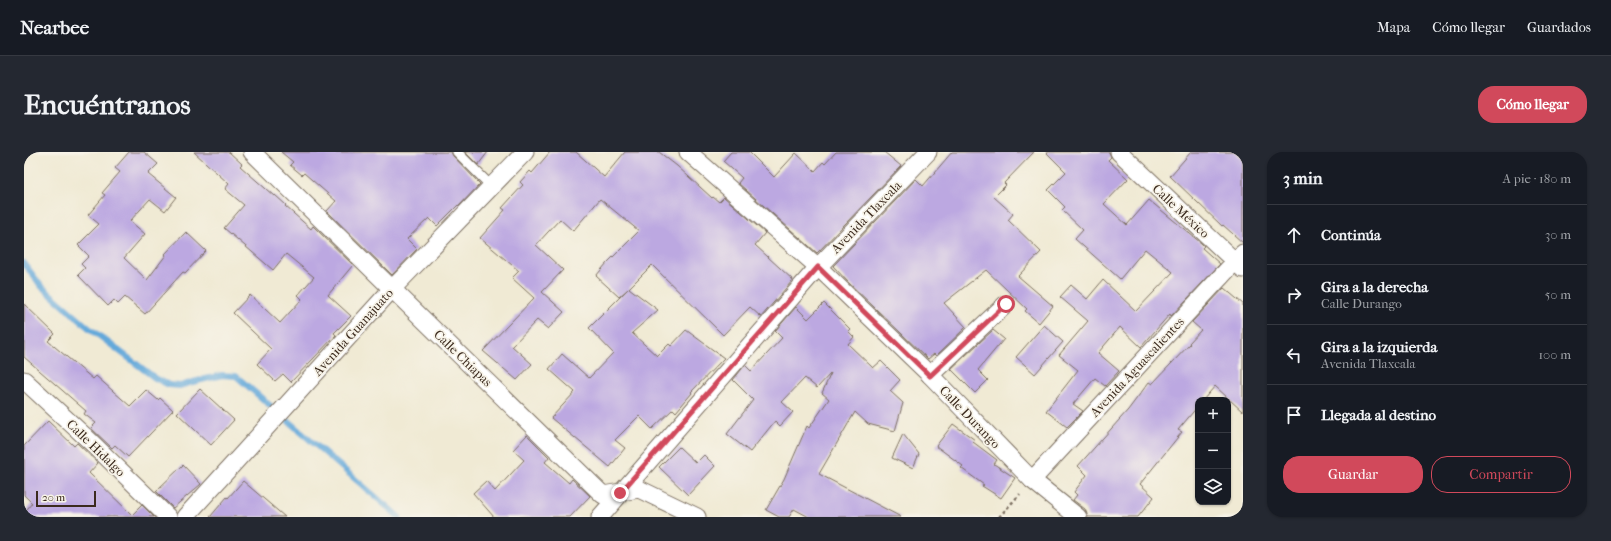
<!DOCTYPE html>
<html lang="es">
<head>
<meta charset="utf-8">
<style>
	:root { --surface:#171b24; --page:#242831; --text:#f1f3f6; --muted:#9ea1a6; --line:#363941; --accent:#d1495b }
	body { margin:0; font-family:"IM FELL French Canon",serif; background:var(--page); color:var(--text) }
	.controls { position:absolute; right:12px; bottom:12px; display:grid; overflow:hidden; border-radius:8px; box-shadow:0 1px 3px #0004 }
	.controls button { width:36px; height:36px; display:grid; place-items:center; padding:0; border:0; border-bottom:1px solid var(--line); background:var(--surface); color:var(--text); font:20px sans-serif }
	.scale { position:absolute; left:12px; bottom:10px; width:60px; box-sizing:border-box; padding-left:4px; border:2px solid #3b2a1e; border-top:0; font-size:11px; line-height:14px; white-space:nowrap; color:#3b2a1e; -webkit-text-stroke:3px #f7f3e8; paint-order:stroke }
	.stop { position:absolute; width:12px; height:12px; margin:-9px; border:3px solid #d1495b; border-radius:50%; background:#fff }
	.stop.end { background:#d1495b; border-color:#fff; box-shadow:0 1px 4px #0008 }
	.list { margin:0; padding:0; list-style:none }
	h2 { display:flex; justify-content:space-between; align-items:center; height:52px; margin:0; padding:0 16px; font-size:17px }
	h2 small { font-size:13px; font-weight:400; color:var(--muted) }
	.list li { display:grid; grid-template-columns:26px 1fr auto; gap:12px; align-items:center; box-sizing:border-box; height:60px; padding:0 16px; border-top:1px solid var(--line) }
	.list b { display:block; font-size:15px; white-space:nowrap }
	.list p { margin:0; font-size:13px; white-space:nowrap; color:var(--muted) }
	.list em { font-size:13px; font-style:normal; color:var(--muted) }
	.actions { display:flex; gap:8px; padding:12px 16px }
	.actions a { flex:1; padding:9px 0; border:1px solid var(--accent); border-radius:16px; text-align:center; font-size:14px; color:var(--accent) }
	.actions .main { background:var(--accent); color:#fff }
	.icon { flex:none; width:22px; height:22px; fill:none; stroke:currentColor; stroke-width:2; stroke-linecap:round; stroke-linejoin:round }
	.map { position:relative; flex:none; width:1219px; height:365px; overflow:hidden; border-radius:16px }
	header { display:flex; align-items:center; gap:24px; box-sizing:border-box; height:56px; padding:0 20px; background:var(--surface); border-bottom:1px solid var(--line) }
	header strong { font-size:19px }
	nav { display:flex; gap:22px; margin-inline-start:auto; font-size:14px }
	.intro { display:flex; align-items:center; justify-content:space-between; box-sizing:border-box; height:96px; padding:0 24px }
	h1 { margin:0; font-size:28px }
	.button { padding:10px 18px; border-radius:16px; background:var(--accent); color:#fff; font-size:14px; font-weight:700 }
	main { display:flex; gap:24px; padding:0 24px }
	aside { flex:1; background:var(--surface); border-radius:16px; box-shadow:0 1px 3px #0004 }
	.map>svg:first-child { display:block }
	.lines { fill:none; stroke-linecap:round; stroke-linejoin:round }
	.stream { stroke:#64a9da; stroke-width:6 }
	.building { fill:#bca8e1 }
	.service-casing { stroke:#7a6d5e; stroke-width:11 }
	.minor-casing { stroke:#7a6d5e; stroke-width:19 }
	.path { stroke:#7a6d5e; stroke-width:2.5; stroke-dasharray:3 3; stroke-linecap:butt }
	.service { stroke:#fff; stroke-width:9 }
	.minor { stroke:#fff; stroke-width:17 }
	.route { stroke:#d1495b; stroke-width:5 }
	.labels { text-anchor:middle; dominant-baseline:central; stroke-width:3.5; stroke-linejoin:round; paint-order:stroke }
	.street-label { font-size:13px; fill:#3b2a1e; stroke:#f7f3e8 }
</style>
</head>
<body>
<header>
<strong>Nearbee</strong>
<nav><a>Mapa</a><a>Cómo llegar</a><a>Guardados</a></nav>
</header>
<div class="intro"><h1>Encuéntranos</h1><a class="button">Cómo llegar</a></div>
<main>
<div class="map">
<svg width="1219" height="365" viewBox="0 0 1219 365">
	<rect width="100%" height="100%" fill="#f7f3e8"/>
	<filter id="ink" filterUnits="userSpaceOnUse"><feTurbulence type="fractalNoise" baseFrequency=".025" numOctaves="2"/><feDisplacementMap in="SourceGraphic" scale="8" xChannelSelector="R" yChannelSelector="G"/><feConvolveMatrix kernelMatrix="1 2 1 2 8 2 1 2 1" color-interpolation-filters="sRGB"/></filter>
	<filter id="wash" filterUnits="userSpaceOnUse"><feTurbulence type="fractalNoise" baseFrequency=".012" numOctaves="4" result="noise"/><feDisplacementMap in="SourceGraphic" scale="16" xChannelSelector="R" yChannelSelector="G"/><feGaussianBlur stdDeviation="0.9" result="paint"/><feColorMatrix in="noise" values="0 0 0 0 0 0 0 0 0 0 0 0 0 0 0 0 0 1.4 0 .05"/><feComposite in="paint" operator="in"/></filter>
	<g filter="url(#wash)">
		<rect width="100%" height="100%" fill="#f0ead4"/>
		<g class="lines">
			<polyline class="stream" points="0,111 17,134 65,176 131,226 145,233 156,234 169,230 198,223 212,224 375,365"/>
		</g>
		<g id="blocks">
			<g class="building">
				<polygon points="105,0 120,0 134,12 124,22 152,45 141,59 126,47 106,69 121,82 100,106 123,128 142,103 141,102 162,80 182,99 161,121 159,120 121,162 101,145 94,152 90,148 84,154 54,123 61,116 57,112 65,104 54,93 75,72 64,63 81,43 78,41 96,20 91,16"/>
				<polygon points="170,0 205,0 218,12 216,14 250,44 251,43 262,53 261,54 287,77 289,74 329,113 304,143 327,164 310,181 312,183 267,230 259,222 251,229 233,212 247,197 209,161 226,143 256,171 278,147 274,143 290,125 262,102 249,118 200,76 220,53 201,37 205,32"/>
				<polygon points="257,0 427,0 429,4 456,32 435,54 434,53 413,74 405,66 383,87 393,97 368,123 303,59 312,49 280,21 278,23 266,13 269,10"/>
				<polygon points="441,0 464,0 454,13"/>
				<polygon points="526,0 552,0 580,25 601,0 635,0 653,14 688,46 689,45 695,50 700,45 741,81 731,93 769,128 737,165 726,155 699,183 628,113 605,136 634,158 608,181 633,204 645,192 647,194 662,178 700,206 667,240 668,241 652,260 649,257 628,277 615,264 591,288 601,296 586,315 527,266 551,240 525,217 538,202 565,226 589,201 565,176 604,137 595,145 572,124 583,111 615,79 576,47 549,79 536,67 512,93 539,118 518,140 540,160 524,177 513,168 488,194 508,212 493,228 459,199 510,146 488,126 495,119 456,86 481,58 478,56 499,33 496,30 506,19 508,21"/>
				<polygon points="707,0 725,0 750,25 772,1 791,19 799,10 801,12 812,0 860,0 877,14 793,101 714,31 718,26 699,9"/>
				<polygon points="928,0 1010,0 980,31 982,33 970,45 989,62 984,68 1017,100 994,124 1029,154 1015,171 1001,159 1003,157 962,118 920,151 942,175 912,204 910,202 904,207 825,131 809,114 892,27 899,34"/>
				<polygon points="1022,0 1085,0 1087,5 1084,8 1104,27 1080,52 1103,73 1125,48 1177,91 1180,94 1178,96 1196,112 1147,164 1146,162 1117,195 1096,175 1074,201 1095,219 1081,234 1071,226 1049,252 1059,259 1043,275 1022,259 1054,218 1035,203 1064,169 1036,145 1047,133 1063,147 1079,128 1112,159 1149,120 1121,97 1096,127 1051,87 1059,78 1038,58 1041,55 1024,38 1042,20"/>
				<polygon points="1167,0 1211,0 1219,8 1219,91 1199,73 1198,74 1146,24"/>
				<polygon points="1200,136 1219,152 1219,260 1191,234 1179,248 1174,248 1174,254 1154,278 1158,280 1116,332 1130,345 1114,365 1064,365 1061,357 1049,348 1053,343 1050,340 1063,323 1054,314 1104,258 1125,230 1128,232 1166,192 1165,191 1177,178 1168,170"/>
				<polygon points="800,151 826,177 824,179 830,185 824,192 849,216 857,209 876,228 866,239 879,251 871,279 844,272 831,260 795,322 877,365 785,365 770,357 765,365 755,365 742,358 760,327 783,274 785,276 805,247 798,241 807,221 793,236 781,226 758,250 769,260 756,274 751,269 726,300 703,282 729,248 709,228 721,213 727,219 758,186 751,179 772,155 784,167"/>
				<polygon points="0,152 31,182 24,189 69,227 72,224 106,254 122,238 134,248 136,246 149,258 104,305 91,293 88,296 67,276 72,271 60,262 62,259 0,205"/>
				<polygon points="1020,173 1039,190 1011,222 992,205"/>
				<polygon points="969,178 980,187 954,218 964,228 951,241 927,217"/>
				<polygon points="176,237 210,268 187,293 153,261"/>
				<polygon points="24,269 50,294 53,291 74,311 65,321 108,363 118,353 130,365 0,365 0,361 8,351 0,343 0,294"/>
				<polygon points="929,272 951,288 949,290 973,308 970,312 991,326 977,346 958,334 960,333 937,316 939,314 912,294"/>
				<polygon points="879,282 895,302 889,316 868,306"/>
				<polygon points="503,283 525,305 521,310 545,331 548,327 566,344 546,365 470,365 449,341 462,329 471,339 500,308 489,298"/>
				<polygon points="655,295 672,311 680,303 691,314 664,343 635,315"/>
				<polygon points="159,313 177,332 149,356 132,339"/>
				<polygon points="219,329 261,365 186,365 203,345 204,346"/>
			</g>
		</g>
	</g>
	<g filter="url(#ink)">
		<use href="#blocks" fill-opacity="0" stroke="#7a6d5e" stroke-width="1"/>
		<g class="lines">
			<defs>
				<polyline id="service" points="433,0 468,35"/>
				<g id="minor">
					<polyline points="228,0 579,343 615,337 673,365"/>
					<polyline points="664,0 794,115 906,223 1008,328 1054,365"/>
					<polyline points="1095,0 1219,117"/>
					<polyline points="906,223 982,152"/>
					<polyline points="0,228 67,290 144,365"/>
					<polyline points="1008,328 1219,101"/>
					<polyline points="161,365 368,137 501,0"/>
					<polyline points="576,365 794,115 904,0"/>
				</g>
			</defs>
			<use href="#service" class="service-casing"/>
			<use href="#minor" class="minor-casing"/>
			<polyline class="path" points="975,365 996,342"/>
			<use href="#service" class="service"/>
			<use href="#minor" class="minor"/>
		</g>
	</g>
	<g class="lines" filter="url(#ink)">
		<polyline class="route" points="596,341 794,115 906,224 982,152"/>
	</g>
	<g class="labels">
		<g class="street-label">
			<text transform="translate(1157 59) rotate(43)">Calle México</text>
			<text transform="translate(842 65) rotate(-46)">Avenida Tlaxcala</text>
			<text transform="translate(329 180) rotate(-48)">Avenida Guanajuato</text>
			<text transform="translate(439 206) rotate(44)">Calle Chiapas</text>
			<text transform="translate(1113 215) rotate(-47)">Avenida Aguascalientes</text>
			<text transform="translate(946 265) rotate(46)">Calle Durango</text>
			<text transform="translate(72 296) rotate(44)">Calle Hidalgo</text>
		</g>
	</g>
</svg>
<div class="controls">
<button>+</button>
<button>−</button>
<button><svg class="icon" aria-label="layers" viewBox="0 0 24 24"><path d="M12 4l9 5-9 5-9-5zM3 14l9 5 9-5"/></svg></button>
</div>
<div class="scale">20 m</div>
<div class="stop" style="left:982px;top:152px"></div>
<div class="stop end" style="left:596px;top:341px"></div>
</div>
<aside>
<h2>3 min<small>A pie · 180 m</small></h2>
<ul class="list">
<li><svg class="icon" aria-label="ahead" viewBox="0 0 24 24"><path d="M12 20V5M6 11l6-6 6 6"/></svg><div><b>Continúa</b></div><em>30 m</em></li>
<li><svg class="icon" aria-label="right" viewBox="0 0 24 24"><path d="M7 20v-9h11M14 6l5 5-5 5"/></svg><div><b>Gira a la derecha</b><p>Calle Durango</p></div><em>50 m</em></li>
<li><svg class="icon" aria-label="left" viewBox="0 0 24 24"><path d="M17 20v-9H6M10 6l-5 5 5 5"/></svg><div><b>Gira a la izquierda</b><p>Avenida Tlaxcala</p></div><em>100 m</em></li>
<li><svg class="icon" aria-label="arrive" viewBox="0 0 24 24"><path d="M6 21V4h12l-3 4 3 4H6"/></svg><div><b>Llegada al destino</b></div></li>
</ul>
<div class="actions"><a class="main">Guardar</a><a>Compartir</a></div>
</aside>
</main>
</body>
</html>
